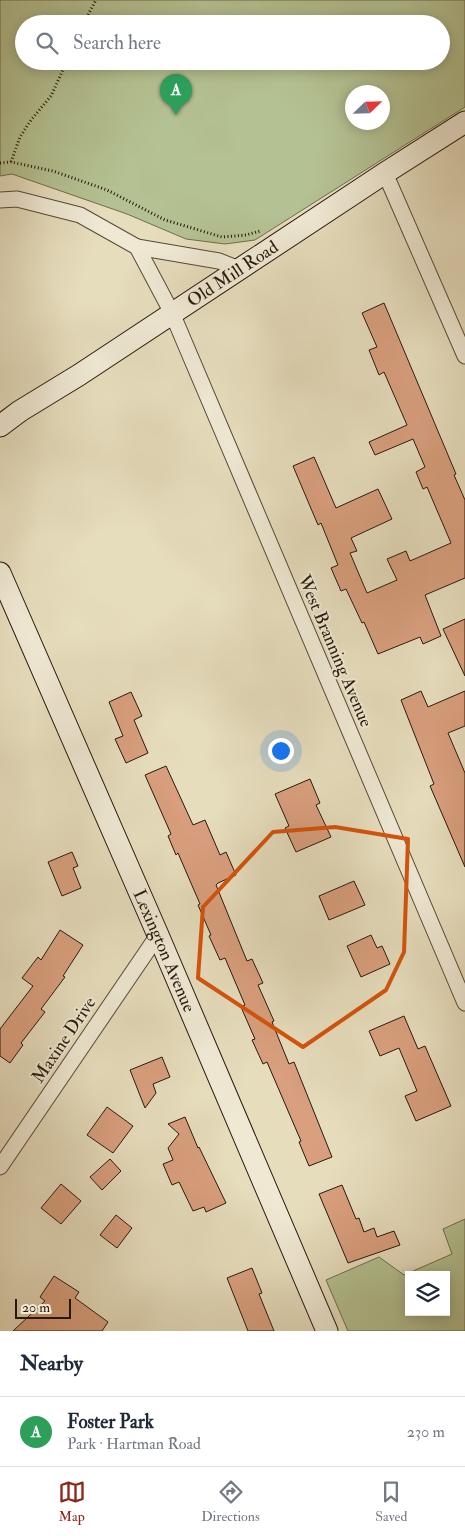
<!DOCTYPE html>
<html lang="en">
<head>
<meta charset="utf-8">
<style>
	:root { --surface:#fff; --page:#f2f2f3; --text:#1f2937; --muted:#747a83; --line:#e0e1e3; --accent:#8f2418 }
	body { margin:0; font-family:"IM FELL Double Pica",serif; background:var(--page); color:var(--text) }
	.controls { position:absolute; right:15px; bottom:15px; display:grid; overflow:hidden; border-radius:0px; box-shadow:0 2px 12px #0003 }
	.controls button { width:45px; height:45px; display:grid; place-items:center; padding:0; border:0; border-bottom:1px solid var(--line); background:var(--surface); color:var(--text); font:25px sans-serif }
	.compass { position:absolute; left:345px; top:85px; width:45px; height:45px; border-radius:50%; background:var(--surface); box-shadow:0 2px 12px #0003; rotate:67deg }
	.scale { position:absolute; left:15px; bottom:12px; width:56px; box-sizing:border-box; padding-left:5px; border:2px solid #27190a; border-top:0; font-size:14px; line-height:18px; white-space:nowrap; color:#27190a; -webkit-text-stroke:4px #efe9d4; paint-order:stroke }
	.you { position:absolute; left:280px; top:750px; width:18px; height:18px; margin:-12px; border:4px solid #fff; border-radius:50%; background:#1a73e8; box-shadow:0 0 0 8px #1a73e833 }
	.badge { display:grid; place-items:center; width:32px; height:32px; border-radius:50%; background:var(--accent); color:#fff; font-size:16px; font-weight:700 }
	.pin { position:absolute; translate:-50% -41px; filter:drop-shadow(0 1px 2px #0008) }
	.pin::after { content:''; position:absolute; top:26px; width:18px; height:15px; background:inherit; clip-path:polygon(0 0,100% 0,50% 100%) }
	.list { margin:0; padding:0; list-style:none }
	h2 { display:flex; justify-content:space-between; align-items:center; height:65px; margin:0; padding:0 20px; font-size:21px }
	h2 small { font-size:16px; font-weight:400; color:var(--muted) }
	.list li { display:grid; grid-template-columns:32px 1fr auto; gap:15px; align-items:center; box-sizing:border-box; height:70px; padding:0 20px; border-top:1px solid var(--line) }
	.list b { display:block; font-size:19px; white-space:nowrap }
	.list p { margin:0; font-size:16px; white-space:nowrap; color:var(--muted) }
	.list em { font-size:16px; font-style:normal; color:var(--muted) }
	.icon { flex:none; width:28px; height:28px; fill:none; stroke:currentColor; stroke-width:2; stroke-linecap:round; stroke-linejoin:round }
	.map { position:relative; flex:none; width:465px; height:1331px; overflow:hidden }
	.search { position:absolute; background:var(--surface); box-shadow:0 2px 12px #0003; left:15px; right:15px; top:15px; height:55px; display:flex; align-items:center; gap:12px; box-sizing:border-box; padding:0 18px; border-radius:28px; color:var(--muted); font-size:19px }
	.sheet { height:135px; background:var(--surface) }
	nav { display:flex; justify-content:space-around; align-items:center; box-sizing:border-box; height:70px; border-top:1px solid var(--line); background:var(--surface); font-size:14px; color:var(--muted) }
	nav a { display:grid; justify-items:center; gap:2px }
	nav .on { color:var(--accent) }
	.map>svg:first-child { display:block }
	.green { fill:#b4c192; stroke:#6e6d4e; fill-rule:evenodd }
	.building { fill:#d99f7e; stroke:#27190a }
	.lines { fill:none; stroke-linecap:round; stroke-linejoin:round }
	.street-casing { stroke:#574a37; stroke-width:17 }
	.secondary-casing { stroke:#27190a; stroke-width:23 }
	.path { stroke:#27190a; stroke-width:3; stroke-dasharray:1 2.5; stroke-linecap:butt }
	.street { stroke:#efe9d4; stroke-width:15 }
	.secondary { stroke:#efe9d4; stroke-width:21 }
	.marked { fill:none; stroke:#d5530c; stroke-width:4; stroke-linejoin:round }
	.labels { text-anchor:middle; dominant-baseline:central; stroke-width:4; stroke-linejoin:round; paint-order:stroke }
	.street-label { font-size:18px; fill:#27190a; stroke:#efe9d4 }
</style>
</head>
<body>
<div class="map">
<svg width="465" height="1331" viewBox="0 0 465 1331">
	<rect width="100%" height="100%" fill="#e6ddbd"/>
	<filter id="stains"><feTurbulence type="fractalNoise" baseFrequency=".004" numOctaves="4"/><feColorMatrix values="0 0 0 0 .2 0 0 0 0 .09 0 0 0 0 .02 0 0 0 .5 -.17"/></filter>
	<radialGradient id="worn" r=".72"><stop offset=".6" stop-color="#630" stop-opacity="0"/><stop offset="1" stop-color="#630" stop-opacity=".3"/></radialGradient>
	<g class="green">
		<path d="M0,0H465V107L255,240L225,244L186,239L127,214L12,174L0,176ZM24,24H441V61H24ZM352,92H382V122H352Z"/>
		<path d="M465,1219V1331H348L326,1280L379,1257L404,1275L452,1254L443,1229ZM409,1275H446V1312H409Z"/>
	</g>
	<g class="building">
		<polygon points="384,303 456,474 454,475 465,500 465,578 425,595 441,636 423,644 420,637 378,654 364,622 362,623 346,589 341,591 331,568 338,565 321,523 318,525 293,466 314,457 336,508 378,489 392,519 351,538 357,551 350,553 367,593 397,580 387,559 406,551 410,561 451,543 427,487 423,489 416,472 425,467 413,439 375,455 369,442 407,425 384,372 379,375 369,350 377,347 362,313"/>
		<polygon points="465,619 465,676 443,629"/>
		<polygon points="421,691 428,707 465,691 465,726 448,733 465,773 465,867 430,786 434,784 401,700"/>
		<polygon points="131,692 142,716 134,720 148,753 126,763 115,739 123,736 109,702"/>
		<polygon points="166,766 193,825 205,820 220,855 226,852 236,875 218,883 216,885 247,961 252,959 263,983 258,985 274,1021 272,1022 289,1064 294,1062 332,1157 309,1166 299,1142 301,1141 267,1062 263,1064 252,1040 255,1039 241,1007 245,1005 225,958 220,960 209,936 211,935 198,905 200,904 178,853 176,855 168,836 171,834 145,775"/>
		<polygon points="310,779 320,803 316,805 331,837 296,852 285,828 289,826 275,794"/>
		<polygon points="72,852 78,866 73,868 81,888 62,896 48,862"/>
		<polygon points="354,881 365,905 329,920 319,896"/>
		<polygon points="60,930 83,945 63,976 65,977 41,1009 45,1012 21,1043 23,1045 10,1063 0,1056 0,1029 33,986 22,978 38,957 41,960"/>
		<polygon points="371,935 377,948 382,946 390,964 361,977 347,946"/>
		<polygon points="404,1016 418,1049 425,1046 451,1106 416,1121 405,1096 417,1091 399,1048 380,1056 369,1031"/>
		<polygon points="162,1057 170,1077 153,1084 156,1093 145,1108 130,1070"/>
		<polygon points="107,1107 133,1126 113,1153 87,1135"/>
		<polygon points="185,1117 198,1148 199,1147 226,1203 206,1212 204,1207 193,1211 179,1182 172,1185 163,1164 173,1160 168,1148 179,1134 168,1124"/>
		<polygon points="110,1159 121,1171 102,1190 90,1177"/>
		<polygon points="61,1184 81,1201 61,1224 41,1208"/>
		<polygon points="342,1185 356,1219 359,1218 364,1232 374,1228 377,1237 394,1231 400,1245 348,1263 319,1194"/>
		<polygon points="116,1215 132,1228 117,1248 100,1235"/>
		<polygon points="252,1268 262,1293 259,1294 274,1331 248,1331 227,1278"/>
		<polygon points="54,1276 79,1292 75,1298 108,1322 102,1331 13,1331 45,1301 40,1297"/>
	</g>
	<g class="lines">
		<defs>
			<g id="street">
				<polyline points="385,173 465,356"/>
				<polyline points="0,200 17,199 80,215 137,247 172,313 465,1003"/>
				<polyline points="137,247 219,261 239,269"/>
				<polyline points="0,1167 158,935"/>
			</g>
			<g id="secondary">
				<path id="s1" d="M0,426L20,411L79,375L385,173L465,122"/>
				<path id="s2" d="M0,573L158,935L327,1331"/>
			</g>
		</defs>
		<use href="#street" class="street-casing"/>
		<use href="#secondary" class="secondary-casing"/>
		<g class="path">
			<polyline points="83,24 96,0"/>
			<polyline points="11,162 20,137 31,120 51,96 67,61"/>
			<polyline points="0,163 11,162 53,171 107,190 165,220 222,237 246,235 260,231"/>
		</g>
		<use href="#street" class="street"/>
		<use href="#secondary" class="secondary"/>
	</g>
	<path class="marked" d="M335,827L408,839L404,952L386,990L303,1047L198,978L203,907L273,832Z"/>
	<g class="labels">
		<g class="street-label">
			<text stroke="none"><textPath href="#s1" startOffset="278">Old Mill Road</textPath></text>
			<text transform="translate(335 651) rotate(67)">West Branning Avenue</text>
			<text stroke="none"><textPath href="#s2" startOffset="412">Lexington Avenue</textPath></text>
			<text transform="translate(64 1040) rotate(-56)">Maxine Drive</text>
		</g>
	</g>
	<rect width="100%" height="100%" filter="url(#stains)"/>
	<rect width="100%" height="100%" fill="url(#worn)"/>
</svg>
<div class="controls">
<button><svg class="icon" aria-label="layers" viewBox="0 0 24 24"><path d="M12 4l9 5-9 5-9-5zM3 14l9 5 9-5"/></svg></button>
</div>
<svg class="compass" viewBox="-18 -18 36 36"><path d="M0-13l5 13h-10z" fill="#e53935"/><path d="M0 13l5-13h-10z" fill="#747a83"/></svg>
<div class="scale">20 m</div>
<div class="you"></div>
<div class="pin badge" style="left:176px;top:115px;background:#2e9e5b">A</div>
<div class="search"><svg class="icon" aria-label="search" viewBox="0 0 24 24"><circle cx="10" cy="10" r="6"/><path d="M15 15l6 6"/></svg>Search here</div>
</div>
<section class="sheet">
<h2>Nearby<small></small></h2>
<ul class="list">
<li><span class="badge" style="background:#2e9e5b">A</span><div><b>Foster Park</b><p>Park · Hartman Road</p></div><em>230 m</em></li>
</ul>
</section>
<nav>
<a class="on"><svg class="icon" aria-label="map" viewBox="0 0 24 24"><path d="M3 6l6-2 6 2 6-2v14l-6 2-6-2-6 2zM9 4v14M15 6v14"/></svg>Map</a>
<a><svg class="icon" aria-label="directions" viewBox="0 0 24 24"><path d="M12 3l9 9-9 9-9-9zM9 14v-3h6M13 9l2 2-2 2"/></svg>Directions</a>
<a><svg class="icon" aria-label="saved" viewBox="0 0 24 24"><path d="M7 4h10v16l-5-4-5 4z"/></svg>Saved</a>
</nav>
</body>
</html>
